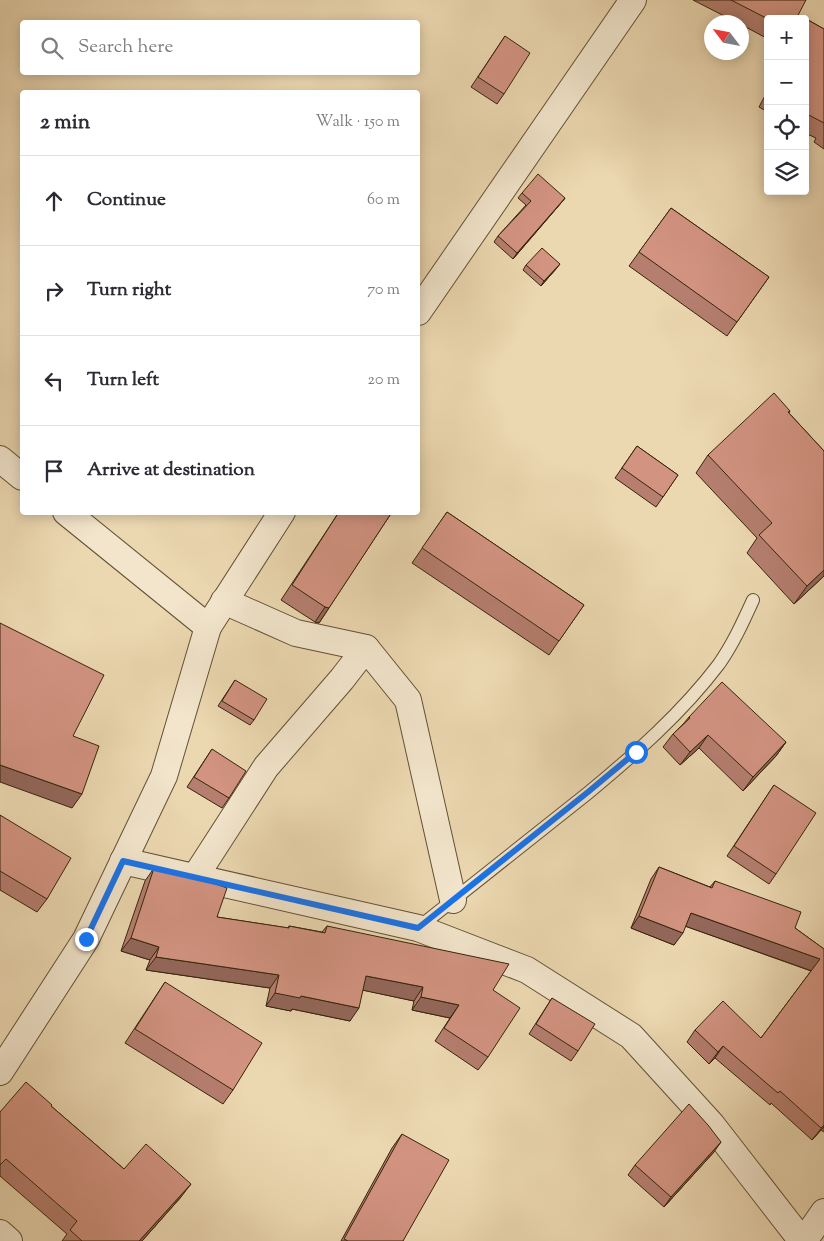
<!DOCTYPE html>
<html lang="en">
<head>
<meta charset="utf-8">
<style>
	:root { --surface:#fff; --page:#f2f2f3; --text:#2b2b33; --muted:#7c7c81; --line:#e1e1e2 }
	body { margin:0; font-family:"Sorts Mill Goudy",serif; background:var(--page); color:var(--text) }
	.controls { position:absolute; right:15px; top:15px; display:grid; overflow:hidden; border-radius:5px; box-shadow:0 2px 12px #0003 }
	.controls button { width:45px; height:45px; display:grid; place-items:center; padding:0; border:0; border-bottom:1px solid var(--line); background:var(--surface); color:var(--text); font:25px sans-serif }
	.compass { position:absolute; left:704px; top:15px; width:45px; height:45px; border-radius:50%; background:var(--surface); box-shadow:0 2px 12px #0003; rotate:302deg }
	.stop { position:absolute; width:15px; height:15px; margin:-11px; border:4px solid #1a73e8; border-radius:50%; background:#fff }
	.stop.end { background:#1a73e8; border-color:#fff; box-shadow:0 1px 5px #0008 }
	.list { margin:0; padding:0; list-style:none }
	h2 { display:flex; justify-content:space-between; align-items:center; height:65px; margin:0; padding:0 20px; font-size:21px }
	h2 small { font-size:16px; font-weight:400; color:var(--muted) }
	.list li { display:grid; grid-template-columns:32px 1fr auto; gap:15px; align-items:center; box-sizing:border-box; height:90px; padding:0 20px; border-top:1px solid var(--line) }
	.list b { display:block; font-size:19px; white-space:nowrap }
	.list em { font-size:16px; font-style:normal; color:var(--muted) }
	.icon { flex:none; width:28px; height:28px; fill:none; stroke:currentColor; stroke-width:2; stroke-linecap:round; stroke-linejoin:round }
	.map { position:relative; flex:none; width:824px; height:1241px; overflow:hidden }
	.search { position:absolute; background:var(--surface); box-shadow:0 2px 12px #0003; left:20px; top:20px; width:400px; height:55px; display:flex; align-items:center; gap:12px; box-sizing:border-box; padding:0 18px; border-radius:5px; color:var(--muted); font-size:19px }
	.panel { position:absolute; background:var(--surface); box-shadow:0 2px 12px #0003; left:20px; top:90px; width:400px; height:425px; border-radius:5px }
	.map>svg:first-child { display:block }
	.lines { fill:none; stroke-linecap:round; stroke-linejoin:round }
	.service-casing { stroke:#635134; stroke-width:14 }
	.minor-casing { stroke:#635134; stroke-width:28 }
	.service { stroke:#f2e5cc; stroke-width:12 }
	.minor { stroke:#f2e5cc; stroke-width:26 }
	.wall { fill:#b57e6f; stroke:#36240a }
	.shaded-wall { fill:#93675a; stroke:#36240a }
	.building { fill:#d29381; stroke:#36240a }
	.route { stroke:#1a73e8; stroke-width:6 }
</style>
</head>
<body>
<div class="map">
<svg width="824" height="1241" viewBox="0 0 824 1241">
	<rect width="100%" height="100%" fill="#ebd7b0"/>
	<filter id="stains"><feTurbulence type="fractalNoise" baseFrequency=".004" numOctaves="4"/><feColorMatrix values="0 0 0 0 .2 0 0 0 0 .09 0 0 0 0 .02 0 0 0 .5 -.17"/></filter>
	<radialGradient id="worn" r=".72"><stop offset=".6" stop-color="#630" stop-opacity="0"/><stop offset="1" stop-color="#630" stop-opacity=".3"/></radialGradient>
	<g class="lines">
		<defs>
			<path id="service" d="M418,928L588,793C635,754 682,713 719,664C733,644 743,622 753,600"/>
			<g id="minor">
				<polyline points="418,312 633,0"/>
				<polyline points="0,459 22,477"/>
				<polyline points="66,512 208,627"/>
				<polyline points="224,601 296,633 366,648 408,700 453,900"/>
				<polyline points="123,861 418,928 527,970 631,1036 712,1125 802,1241"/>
				<polyline points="195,877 266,767 342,679 366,648"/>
				<polyline points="0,1072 86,939 164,776 208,627 282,512"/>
				<polyline points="0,1233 9,1241"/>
				<polyline points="804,1241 824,1212"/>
			</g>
		</defs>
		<use href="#service" class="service-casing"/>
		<use href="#minor" class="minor-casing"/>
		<use href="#service" class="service"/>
		<use href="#minor" class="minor"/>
	</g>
	<g class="wall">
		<polygon points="693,0 806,0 768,19 768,39 742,25 742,22 736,22"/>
		<polygon points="808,20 824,29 824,149 814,142 816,138 805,133 805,24"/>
		<polygon points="505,36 504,94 497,104 471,87"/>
		<polygon points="768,90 768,112 759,107"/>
		<polygon points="522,193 565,198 561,203 513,259 494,242 498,236 526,205 518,198"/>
		<polygon points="671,208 769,277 727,336 629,266"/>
		<polygon points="526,265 556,269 541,286 523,270"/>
		<polygon points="790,411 789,413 824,451 824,576 794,604 747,553 757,538 696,473 708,455"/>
		<polygon points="637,446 678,475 656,507 615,478"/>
		<polygon points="339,512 392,512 319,623 315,622 281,600"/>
		<polygon points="447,512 584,605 549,655 412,563"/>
		<polygon points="235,680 254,720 250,725 218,706"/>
		<polygon points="689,717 786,742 776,756 743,791 699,748 680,765 663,747 673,734 684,723"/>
		<polygon points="212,749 229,798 222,808 187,787"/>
		<polygon points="774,785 776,874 769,884 727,856"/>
		<polygon points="0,815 47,899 37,912 0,890"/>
		<polygon points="659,867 710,887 715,881 795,928 824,949 824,1132 821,1130 812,1140 771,1103 770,1105 715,1058 709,1064 687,1042 695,1030 761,1038 811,971 685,926 674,945 631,928 651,879"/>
		<polygon points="154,868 217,917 288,928 289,926 322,932 327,926 493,990 488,1057 478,1070 435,1041 450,1018 412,1010 414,1001 363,990 350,1021 292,1009 291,1011 266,1006 270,988 146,970 150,960 121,951 145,881"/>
		<polygon points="165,982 233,1090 223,1104 125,1043"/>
		<polygon points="552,998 578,1051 571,1061 529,1034"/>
		<polygon points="51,1106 124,1169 181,1197 142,1241 62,1241 67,1234 0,1176 0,1112"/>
		<polygon points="402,1134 403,1241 341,1241 392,1148"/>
		<polygon points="714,1152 664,1207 628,1175 635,1165"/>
	</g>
	<g class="shaded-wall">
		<polygon points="565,198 561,203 513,259 517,253"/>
		<polygon points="560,264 556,269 541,286 544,281"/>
		<polygon points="824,570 824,576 794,604 807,586"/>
		<polygon points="325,607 329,608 319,623 315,622"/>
		<polygon points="708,735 699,748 680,765 690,752"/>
		<polygon points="786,742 776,756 743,791 753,777"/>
		<polygon points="0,765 82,794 72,808 0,782"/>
		<polygon points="691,913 820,959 812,971 682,925"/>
		<polygon points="639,916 683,933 674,945 631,928"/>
		<polygon points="131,938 159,947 150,960 121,951"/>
		<polygon points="156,957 279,975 270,988 146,970"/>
		<polygon points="366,976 423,987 414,1001 357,989"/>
		<polygon points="275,993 301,996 359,1008 350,1021 292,1009 291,1011 266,1006"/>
		<polygon points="421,997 459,1005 450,1018 412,1010"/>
		<polygon points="723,1046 715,1058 709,1064 718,1052"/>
		<polygon points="824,1125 824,1127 821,1130 812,1140"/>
		<polygon points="721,1142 714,1152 664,1207 671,1197"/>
		<polygon points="191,1184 181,1197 142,1241 139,1241"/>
	</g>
	<g class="building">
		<polygon points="731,0 806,0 796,19 768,19"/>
		<polygon points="808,20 824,29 824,123 805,113 805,25"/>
		<polygon points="505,36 530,53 504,94 478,77"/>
		<polygon points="538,174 565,198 517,253 498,236 531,201 522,193"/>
		<polygon points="671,208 769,277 737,322 639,252"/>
		<polygon points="542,248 560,264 544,281 526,265"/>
		<polygon points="774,393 790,411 788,412 824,451 824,570 807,586 759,535 772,523 708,455"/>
		<polygon points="637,446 678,475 663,497 622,468"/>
		<polygon points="339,512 392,512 329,608 325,607 292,585"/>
		<polygon points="447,512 584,605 559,641 422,548"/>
		<polygon points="0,623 104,675 73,736 99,746 82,794 0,765"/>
		<polygon points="235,680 267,699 254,720 222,701"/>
		<polygon points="722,682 786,742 753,777 708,735 690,752 673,734 690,718 689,717"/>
		<polygon points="212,749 246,771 229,798 194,777"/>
		<polygon points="774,785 816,813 776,874 734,846"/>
		<polygon points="0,815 71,858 47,899 0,871"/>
		<polygon points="659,867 712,888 715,881 801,912 795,928 824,949 824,1125 821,1128 780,1091 778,1093 723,1046 718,1052 695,1030 723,1001 761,1038 820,959 691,913 683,933 639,916"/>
		<polygon points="154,868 198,878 227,888 217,917 289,928 289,926 325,933 327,926 509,964 493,990 520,1008 488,1057 444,1028 459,1005 421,997 423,987 366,976 359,1008 301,996 300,998 275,993 279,975 156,957 159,947 131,938"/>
		<polygon points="165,982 262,1043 233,1090 135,1029"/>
		<polygon points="552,998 595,1024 578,1051 536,1024"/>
		<polygon points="26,1082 52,1105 51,1106 124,1169 146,1144 191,1184 139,1241 82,1241 70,1230 77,1221 6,1159 0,1165 0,1112"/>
		<polygon points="689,1104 708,1125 721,1142 671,1197 635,1165"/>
		<polygon points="402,1134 449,1160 403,1241 348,1241 344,1239"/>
	</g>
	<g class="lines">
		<polyline class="route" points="86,939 123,861 418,928 588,792 636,752"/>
	</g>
	<rect width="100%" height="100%" filter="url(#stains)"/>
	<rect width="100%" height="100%" fill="url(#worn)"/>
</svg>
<div class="controls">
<button>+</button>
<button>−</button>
<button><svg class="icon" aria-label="locate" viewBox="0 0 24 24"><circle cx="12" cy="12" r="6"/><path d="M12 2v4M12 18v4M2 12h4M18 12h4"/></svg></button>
<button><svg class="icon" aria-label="layers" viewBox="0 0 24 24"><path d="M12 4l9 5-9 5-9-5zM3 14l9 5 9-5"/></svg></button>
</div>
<svg class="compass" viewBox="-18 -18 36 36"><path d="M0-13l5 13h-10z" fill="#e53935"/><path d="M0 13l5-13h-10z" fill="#7c7c81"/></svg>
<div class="stop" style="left:636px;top:752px"></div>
<div class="stop end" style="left:86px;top:939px"></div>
<div class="search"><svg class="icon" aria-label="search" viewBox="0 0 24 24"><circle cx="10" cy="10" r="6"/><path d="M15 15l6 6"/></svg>Search here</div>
<section class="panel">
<h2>2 min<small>Walk · 150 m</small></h2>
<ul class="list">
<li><svg class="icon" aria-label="ahead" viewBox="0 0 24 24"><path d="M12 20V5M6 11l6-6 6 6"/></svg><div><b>Continue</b></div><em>60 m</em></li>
<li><svg class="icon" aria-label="right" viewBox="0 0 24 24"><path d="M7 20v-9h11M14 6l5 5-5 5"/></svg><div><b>Turn right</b></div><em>70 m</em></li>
<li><svg class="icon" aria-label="left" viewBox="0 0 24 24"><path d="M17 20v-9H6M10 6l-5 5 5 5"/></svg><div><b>Turn left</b></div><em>20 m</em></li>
<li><svg class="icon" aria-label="arrive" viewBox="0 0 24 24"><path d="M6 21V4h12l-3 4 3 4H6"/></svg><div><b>Arrive at destination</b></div></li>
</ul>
</section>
</div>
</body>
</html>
